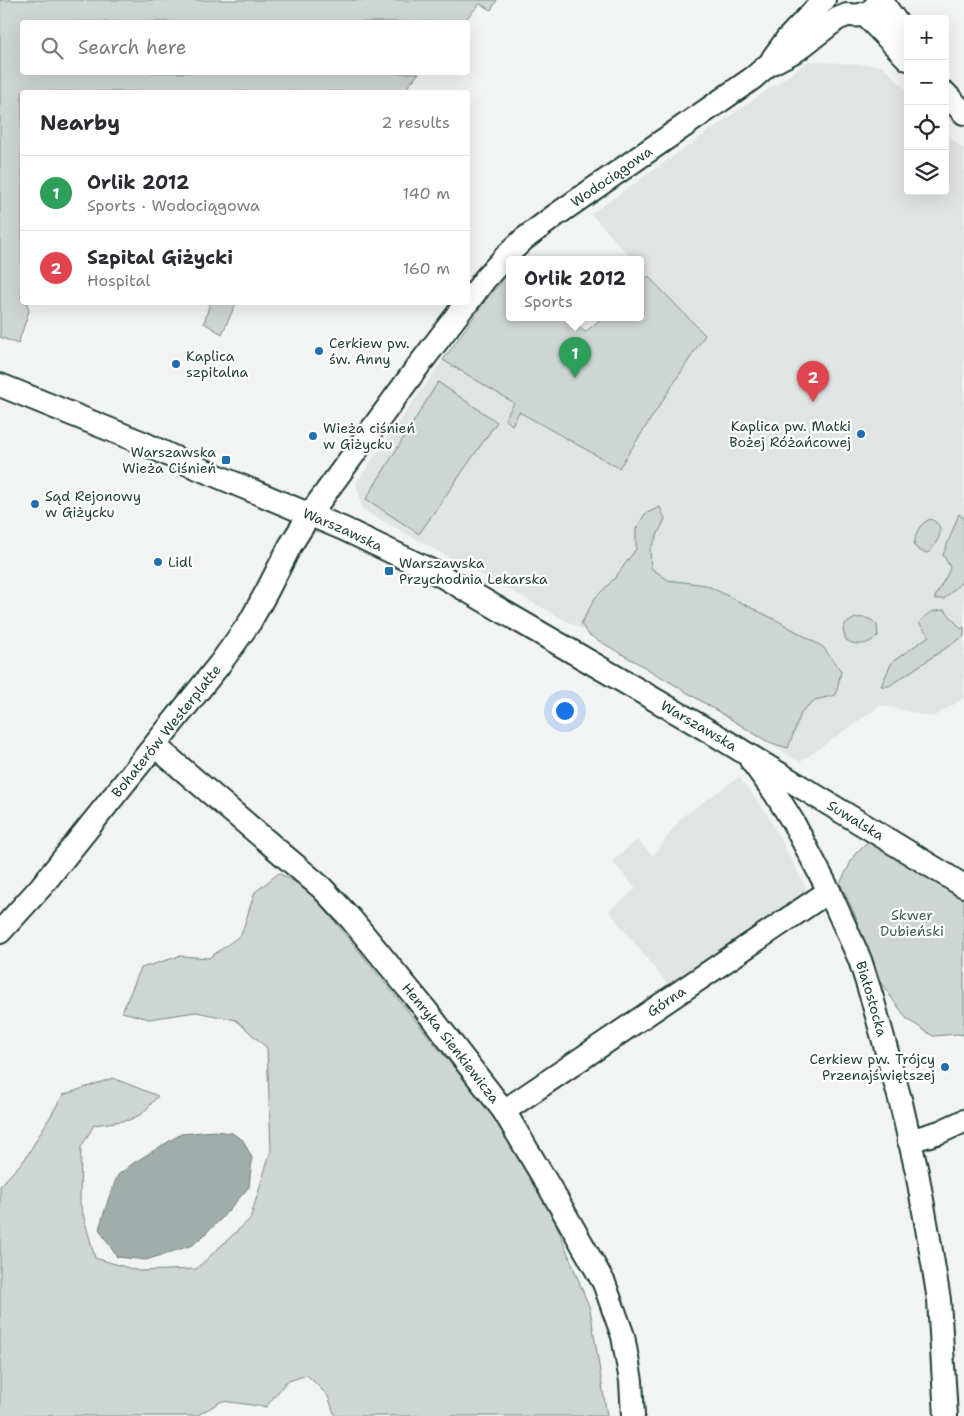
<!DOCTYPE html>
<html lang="en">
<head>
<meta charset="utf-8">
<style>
	:root { --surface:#fff; --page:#f7f7f7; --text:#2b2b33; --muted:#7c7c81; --line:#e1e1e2; --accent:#db2777 }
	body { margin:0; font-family:"Shantell Sans",sans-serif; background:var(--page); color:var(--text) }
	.controls { position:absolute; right:15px; top:15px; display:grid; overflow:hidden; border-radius:5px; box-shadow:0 5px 20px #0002 }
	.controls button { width:45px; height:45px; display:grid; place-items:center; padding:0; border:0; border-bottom:1px solid var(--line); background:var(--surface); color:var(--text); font:25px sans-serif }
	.you { position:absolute; left:564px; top:710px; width:18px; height:18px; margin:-12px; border:4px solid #fff; border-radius:50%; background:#1a73e8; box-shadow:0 0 0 8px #1a73e833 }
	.badge { display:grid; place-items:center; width:32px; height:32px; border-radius:50%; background:var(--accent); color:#fff; font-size:16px; font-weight:700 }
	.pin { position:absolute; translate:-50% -41px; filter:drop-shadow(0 1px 2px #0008) }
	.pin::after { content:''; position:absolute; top:26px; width:18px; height:15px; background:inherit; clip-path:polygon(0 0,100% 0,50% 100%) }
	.popup { position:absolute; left:506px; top:256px; width:138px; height:65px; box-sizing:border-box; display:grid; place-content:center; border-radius:5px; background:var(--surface); filter:drop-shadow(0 1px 4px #0005); font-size:16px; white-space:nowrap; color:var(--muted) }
	.popup b { font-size:19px; color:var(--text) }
	.popup::after { content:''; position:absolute; left:50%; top:100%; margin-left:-10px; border:10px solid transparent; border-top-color:var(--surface) }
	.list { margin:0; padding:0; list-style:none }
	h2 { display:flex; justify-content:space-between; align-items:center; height:65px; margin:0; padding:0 20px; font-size:21px }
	h2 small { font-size:16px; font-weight:400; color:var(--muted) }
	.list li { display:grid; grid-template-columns:32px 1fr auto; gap:15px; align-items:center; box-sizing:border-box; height:75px; padding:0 20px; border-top:1px solid var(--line) }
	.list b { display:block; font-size:19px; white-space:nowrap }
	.list p { margin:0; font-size:16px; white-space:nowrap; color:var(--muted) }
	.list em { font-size:16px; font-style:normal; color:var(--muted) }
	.icon { flex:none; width:28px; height:28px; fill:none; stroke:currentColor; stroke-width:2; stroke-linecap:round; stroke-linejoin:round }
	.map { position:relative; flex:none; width:964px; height:1416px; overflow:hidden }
	.search { position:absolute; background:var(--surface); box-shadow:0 5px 20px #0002; left:20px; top:20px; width:450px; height:55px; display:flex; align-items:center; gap:12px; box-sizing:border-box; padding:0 18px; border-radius:5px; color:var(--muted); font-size:19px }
	.panel { position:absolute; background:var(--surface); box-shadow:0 5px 20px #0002; left:20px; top:90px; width:450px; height:215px; border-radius:5px }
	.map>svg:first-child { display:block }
	.built { fill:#e0e4e3 }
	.green { fill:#ced5d3; stroke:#768984 }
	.water { fill:#a1adaa; stroke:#6d807b }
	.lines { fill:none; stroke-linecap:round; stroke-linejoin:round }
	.minor-casing { stroke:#1f3d34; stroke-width:26 }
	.minor { stroke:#fff; stroke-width:22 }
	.poi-dot { fill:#1f6fb2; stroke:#fff; stroke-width:2 }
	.labels { text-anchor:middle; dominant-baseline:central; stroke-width:4.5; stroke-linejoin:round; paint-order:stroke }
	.street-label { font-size:14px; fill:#1f3d34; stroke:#fff }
	.poi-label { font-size:14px; fill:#1f3d34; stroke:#fff; text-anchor:start }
	.park-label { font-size:14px; fill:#425b54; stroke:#fff }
</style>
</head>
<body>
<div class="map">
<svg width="964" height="1416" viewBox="0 0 964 1416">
	<rect width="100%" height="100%" fill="#f2f3f3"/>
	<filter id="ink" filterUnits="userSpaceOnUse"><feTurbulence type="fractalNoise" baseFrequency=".02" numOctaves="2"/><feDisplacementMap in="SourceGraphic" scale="10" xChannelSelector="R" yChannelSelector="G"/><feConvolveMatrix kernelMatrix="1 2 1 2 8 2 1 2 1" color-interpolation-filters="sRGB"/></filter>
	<g filter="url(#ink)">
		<g class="built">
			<polygon points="809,61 883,66 908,92 908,191 945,191 945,133 964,150 964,698 933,717 881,705 800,762 574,625 363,510 356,483 443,360 515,403 505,419 512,424 519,412 619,468 705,336 640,267 640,259 632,259 591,214"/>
			<polygon points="739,777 767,814 810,895 678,985 668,985 609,911 636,889 612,861 637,840 653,856 682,817"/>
		</g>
		<g class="green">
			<polygon points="0,0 497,0 491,10 480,4 463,22 22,22 22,72 419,73 403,92 22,92 22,302 27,303 29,311 18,344 0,337"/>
			<polygon points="510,271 510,317 571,317 585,332 603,317 640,317 640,284 648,276 705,335 619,468 519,412 512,425 505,419 514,403 443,360 485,301"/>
			<polygon points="210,303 236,303 222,334 204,323"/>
			<polygon points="438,382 497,422 419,534 366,499"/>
			<polygon points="660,507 665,519 650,550 651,568 668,580 706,585 780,622 823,647 841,671 836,695 815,700 802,711 788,748 768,742 675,685 589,635 581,624 595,598 615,578 636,549 636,529 645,514"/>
			<polygon points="959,514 964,518 964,580 944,599 934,599 949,571 950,567 943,555"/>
			<path d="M930,519C949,526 937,543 928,553L920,551L914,546C916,533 917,526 930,519Z"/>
			<path d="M945,610L961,629L964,627V636L889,686H881L892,662L929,636L919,623C928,612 931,611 945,610Z"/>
			<path d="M855,618C865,617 871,618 877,625L878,636C868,645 858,647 846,640L843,630L845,624Z"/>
			<polygon points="866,843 884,846 964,895 964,1035 958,1034 933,1036 907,1019 880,982 868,956 855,915 840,883 855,854"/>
			<polygon points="279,873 310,891 491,1113 555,1221 590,1309 607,1416 335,1416 328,1396 307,1375 286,1382 266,1407 222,1401 196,1416 0,1416 0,1186 25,1159 63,1095 113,1078 158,1096 142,1114 129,1120 94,1125 81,1147 80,1203 95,1258 139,1271 196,1269 250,1219 271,1150 267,1048 236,1020 196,1012 149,1019 122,1012 141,968 180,956 209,958 241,935 255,892"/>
		</g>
		<polygon class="water" points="214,1131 232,1133 243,1140 252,1158 249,1187 220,1220 193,1245 146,1260 117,1257 99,1229 110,1194 118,1175 135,1162 181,1134"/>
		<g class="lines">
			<defs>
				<g id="minor">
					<polyline points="882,0 887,9 908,38"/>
					<polyline points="864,14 908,59"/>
					<path d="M850,15C862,17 874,12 879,0"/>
					<polyline points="773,58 787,39 824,0"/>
					<polyline points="945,93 964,113"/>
					<path id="s1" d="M468,302L485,279L506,256L524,239L556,215L753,78L768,65L797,50L837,19L847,15"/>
					<path id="s2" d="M0,385L143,443L186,463L344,529L442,576L714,734L964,886"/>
					<path id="s3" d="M155,746L322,888L351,919L425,1009L504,1111L557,1200L604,1283L623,1336L631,1381L633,1416"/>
					<path id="s4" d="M751,760L775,793L793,822L829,891L860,960L872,998L901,1103L917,1172L930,1245L939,1300L946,1416"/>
					<path id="s5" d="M0,932L40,888L219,665L250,622L267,591L290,546L310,514L416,369L467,302"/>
					<path id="s6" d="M504,1111L829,891"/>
					<polyline points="909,1141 940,1132 964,1121"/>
				</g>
			</defs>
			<use href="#minor" class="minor-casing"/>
			<use href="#minor" class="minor"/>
		</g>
	</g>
	<g class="poi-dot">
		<circle cx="319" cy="351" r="5"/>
		<circle cx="176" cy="364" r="5"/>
		<circle cx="861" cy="434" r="5"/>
		<circle cx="313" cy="436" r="5"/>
		<rect x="221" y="455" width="10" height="10" rx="2.5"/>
		<circle cx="35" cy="504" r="5"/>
		<circle cx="158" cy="562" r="5"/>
		<rect x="384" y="566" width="10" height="10" rx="2.5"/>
		<circle cx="945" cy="1067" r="5"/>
	</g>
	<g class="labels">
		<g class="street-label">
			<text stroke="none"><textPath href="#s1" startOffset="192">Wodociągowa</textPath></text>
			<text stroke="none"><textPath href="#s2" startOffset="372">Warszawska</textPath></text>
			<text stroke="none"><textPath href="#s2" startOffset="779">Warszawska</textPath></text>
			<text stroke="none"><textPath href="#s5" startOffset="261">Bohaterów Westerplatte</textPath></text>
			<text stroke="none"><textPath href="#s2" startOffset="962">Suwalska</textPath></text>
			<text stroke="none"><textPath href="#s4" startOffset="269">Białostocka</textPath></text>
			<text stroke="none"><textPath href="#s6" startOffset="196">Górna</textPath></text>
			<text stroke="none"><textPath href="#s3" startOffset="421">Henryka Sienkiewicza</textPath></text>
		</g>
		<g class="poi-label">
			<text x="329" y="343">Cerkiew pw.<tspan x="329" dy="16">św. Anny</tspan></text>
			<text x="186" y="356">Kaplica<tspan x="186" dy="16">szpitalna</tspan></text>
			<text x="851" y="426" text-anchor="end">Kaplica pw. Matki<tspan x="851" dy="16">Bożej Różańcowej</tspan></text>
			<text x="323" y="428">Wieża ciśnień<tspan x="323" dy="16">w Giżycku</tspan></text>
			<text x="216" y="452" text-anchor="end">Warszawska<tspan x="216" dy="16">Wieża Ciśnień</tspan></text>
			<text x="45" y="496">Sąd Rejonowy<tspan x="45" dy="16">w Giżycku</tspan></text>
			<text x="168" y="562">Lidl</text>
			<text x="399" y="563">Warszawska<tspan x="399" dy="16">Przychodnia Lekarska</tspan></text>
			<text x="935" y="1059" text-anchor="end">Cerkiew pw. Trójcy<tspan x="935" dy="16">Przenajświętszej</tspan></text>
		</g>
		<g class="park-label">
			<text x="912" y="915">Skwer<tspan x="912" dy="16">Dubieński</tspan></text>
		</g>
	</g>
</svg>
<div class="controls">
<button>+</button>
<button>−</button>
<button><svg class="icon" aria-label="locate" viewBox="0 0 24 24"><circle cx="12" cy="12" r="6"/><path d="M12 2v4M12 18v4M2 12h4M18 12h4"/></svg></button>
<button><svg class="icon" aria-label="layers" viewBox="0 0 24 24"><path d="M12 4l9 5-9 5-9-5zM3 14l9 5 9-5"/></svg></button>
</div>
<div class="you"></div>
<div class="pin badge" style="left:575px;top:378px;background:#2e9e5b">1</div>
<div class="popup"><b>Orlik 2012</b>Sports</div>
<div class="pin badge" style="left:813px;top:402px;background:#e0444e">2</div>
<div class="search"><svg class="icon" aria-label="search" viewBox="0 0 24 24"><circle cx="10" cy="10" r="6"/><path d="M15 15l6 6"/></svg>Search here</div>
<section class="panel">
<h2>Nearby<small>2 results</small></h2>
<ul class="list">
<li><span class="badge" style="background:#2e9e5b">1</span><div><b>Orlik 2012</b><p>Sports · Wodociągowa</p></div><em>140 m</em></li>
<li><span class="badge" style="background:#e0444e">2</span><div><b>Szpital Giżycki</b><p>Hospital</p></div><em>160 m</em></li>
</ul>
</section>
</div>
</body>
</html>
